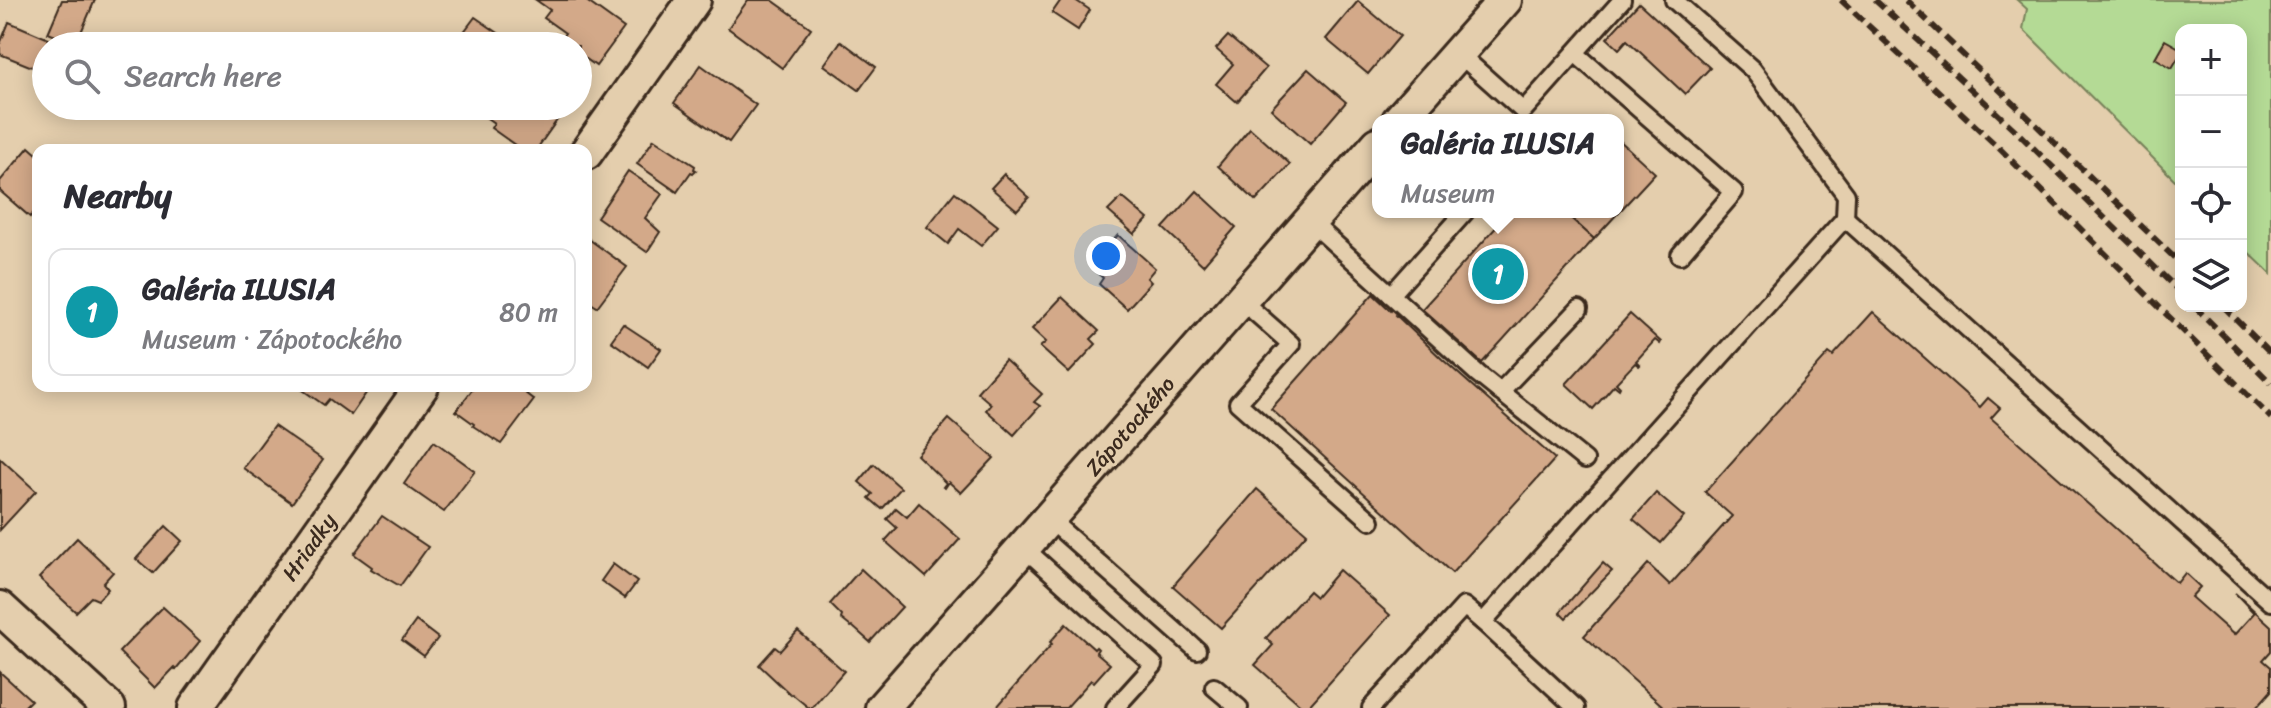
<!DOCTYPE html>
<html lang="en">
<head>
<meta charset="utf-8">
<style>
	:root { --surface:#fff; --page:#f7f7f7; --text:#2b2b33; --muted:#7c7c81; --line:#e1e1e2; --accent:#d1495b }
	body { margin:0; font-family:Sriracha,sans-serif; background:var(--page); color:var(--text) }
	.controls { position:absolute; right:24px; top:24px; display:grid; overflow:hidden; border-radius:16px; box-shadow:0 4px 20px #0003 }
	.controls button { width:72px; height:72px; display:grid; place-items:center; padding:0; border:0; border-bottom:2px solid var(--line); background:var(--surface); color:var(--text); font:40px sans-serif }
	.you { position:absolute; left:1106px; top:256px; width:28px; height:28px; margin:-20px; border:6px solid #fff; border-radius:50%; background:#1a73e8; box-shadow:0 0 0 12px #1a73e833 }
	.badge { display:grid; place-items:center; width:52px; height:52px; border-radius:50%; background:var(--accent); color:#fff; font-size:26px; font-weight:700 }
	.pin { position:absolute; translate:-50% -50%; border:4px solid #fff; box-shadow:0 2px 8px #0006 }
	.popup { position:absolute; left:1372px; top:114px; width:252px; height:104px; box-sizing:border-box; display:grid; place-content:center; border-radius:16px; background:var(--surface); filter:drop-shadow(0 2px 6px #0005); font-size:26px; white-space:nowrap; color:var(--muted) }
	.popup b { font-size:30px; color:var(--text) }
	.popup::after { content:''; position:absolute; left:50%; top:100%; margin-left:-16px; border:16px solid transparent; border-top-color:var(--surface) }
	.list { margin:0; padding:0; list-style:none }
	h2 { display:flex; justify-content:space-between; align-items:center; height:104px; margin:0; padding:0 32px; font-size:34px }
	h2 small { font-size:26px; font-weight:400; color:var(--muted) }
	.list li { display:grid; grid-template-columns:52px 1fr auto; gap:24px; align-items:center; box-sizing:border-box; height:128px; margin:0 16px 16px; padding:0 16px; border:2px solid var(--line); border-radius:16px }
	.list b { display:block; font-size:30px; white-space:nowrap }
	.list p { margin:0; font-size:26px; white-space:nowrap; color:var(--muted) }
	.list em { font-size:26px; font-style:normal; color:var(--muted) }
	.icon { flex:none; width:44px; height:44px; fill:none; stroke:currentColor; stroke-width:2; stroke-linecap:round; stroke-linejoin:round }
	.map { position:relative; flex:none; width:2271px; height:708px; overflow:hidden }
	.search { position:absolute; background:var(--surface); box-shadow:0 4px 20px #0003; left:32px; top:32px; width:560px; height:88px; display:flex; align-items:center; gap:20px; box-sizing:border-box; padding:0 28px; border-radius:44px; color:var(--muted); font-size:30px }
	.panel { position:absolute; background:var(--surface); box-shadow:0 4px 20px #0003; left:32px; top:144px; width:560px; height:248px; border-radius:16px }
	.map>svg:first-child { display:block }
	.green { fill:#b4da95; stroke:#78825a; stroke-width:2 }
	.building { fill:#d3a989; stroke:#3b2a1e; stroke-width:2 }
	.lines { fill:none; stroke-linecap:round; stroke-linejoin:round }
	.service-casing { stroke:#3b2a1e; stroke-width:22 }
	.minor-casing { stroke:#3b2a1e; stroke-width:38 }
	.service { stroke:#e4cead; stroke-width:16 }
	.minor { stroke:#e4cead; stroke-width:32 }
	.rail { stroke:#3b2a1e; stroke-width:6; stroke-dasharray:12 6; stroke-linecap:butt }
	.labels { text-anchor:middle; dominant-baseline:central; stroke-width:6; stroke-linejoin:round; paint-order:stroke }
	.street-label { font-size:22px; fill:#3b2a1e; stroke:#e4cead }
</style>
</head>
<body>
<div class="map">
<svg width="2271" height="708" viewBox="0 0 2271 708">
	<rect width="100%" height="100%" fill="#e4cead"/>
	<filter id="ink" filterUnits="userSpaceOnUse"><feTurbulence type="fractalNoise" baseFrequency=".0125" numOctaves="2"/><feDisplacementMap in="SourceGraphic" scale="16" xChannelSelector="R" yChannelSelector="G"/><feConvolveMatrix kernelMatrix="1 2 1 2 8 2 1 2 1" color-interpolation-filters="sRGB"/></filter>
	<g filter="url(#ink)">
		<polygon class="green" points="2017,0 2271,0 2271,274 2241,245 2241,30 2181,30 2181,186 2023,29 2027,9"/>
		<g class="building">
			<polygon points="62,0 95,0 76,44 48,33"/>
			<polygon points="536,0 585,0 624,28 596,66 578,53 578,46 569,46 560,40 565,33 544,18 550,10"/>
			<polygon points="748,0 772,0 811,28 782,68 728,28"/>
			<polygon points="1061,0 1075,0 1090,10 1078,30 1052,13"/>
			<polygon points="1358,1 1400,36 1368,74 1326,39"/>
			<polygon points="1639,3 1710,68 1685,94 1627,40 1619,49 1607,38"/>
			<polygon points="475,17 504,37 498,46 482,46 463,33"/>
			<polygon points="9,22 49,39 37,69 0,54 0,44"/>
			<polygon points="1228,36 1266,68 1237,102 1216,84 1233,64 1216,49"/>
			<polygon points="2165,40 2181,49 2181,53 2172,68 2155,58"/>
			<polygon points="841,41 876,67 859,90 824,65"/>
			<polygon points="701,65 756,105 729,142 674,103"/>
			<polygon points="1308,69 1346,102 1310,144 1271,109"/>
			<polygon points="491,106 567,106 536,150 522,150 491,128 494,123 484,116"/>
			<polygon points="1250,128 1290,164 1256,201 1218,166"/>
			<polygon points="654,139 695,166 694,169 696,170 693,173 691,172 677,192 637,164"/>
			<polygon points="1618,139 1655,173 1594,239 1564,212 1618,212"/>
			<polygon points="29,147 38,155 38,208 30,217 0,191 0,181"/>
			<polygon points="628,171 662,194 645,218 660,232 647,252 597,217"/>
			<polygon points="1004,174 1029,197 1017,210 991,188"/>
			<polygon points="1197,191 1236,227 1203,265 1163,228"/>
			<polygon points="955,192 998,226 981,246 959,229 948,244 927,227"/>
			<polygon points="1122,197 1148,219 1134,234 1108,211"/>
			<polygon points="1510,212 1564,212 1594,239 1482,363 1422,309"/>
			<polygon points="1118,235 1155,268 1147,278 1151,282 1127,309 1099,284 1103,278 1090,267"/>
			<polygon points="586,237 627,267 597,307 586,300"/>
			<polygon points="1373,294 1391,311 1393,308 1398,312 1396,315 1442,359 1555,459 1452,573 1271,409"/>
			<polygon points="1062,297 1099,331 1091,339 1096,344 1069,373 1040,347 1046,342 1032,329"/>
			<polygon points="1873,312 1980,407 1988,398 2000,408 1991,418 2177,583 2185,573 2200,587 2191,597 2234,635 2254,613 2235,593 2271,626 2271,651 2263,660 2271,667 2271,691 2256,708 1665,708 1584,636 1648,564 1670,585 1732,516 1705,492 1829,353 1833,356"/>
			<polygon points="1630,314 1661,342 1660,344 1655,340 1636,361 1640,365 1639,366 1635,363 1616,383 1620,387 1619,389 1614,385 1593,409 1566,384"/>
			<polygon points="623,324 661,349 648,367 611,341"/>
			<polygon points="1005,360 1042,394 1034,402 1040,406 1014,435 986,410 991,404 977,392"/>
			<polygon points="297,386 371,386 351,415 329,399 324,405"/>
			<polygon points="475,386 516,386 534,400 501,444 473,426 474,424 456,411"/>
			<polygon points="949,419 994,458 961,493 949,482 945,488 943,487 946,483 917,455"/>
			<polygon points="274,426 323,460 292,503 243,468"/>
			<polygon points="434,441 475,471 444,512 404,484"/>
			<polygon points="0,458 36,491 0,530"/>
			<polygon points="874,464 901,488 882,509 869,498 873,494 859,482"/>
			<polygon points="1257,489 1307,533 1221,628 1173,586"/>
			<polygon points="1656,493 1684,517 1661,543 1633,519"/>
			<polygon points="919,503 960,539 926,577 885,541 897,528 887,519 896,508 907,517"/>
			<polygon points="382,516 428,547 400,586 371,569 372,567 354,554"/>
			<polygon points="166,526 182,541 153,573 136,559"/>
			<polygon points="77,538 113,572 103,583 108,589 98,600 91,597 76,612 39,578"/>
			<polygon points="1603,563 1612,571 1566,618 1560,612"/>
			<polygon points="613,564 637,582 625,598 601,581"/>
			<polygon points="861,569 902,607 870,642 852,626 851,627 841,619 842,616 830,604"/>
			<polygon points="1339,570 1390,615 1307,708 1304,708 1255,665 1273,645 1266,638 1309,591 1316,597"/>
			<polygon points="163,607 200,641 176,670 174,668 155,688 119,652"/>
			<polygon points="416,621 438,638 424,656 402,640"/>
			<polygon points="1066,624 1094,649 1096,647 1098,649 1096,652 1110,664 1094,682 1091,680 1066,708 996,708 1052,644 1050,642"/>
			<polygon points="798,631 844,671 812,708 809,708 792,694 791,695 759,665 775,647 780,651"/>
			<polygon points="0,672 31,700 23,708 0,708"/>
		</g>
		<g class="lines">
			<defs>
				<g id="service">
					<polyline points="1674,0 1753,70 1846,195 1845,218"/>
					<polyline points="1458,53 1523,111 1622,0"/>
					<polyline points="1575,53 1734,192 1680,255"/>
					<polyline points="1310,221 1478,374 1585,460"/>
					<polyline points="1391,295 1465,212"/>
					<polyline points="1241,300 1291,344 1238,403 1371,521"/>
					<polyline points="1500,392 1579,309"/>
					<polyline points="1048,518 1197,650"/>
					<polyline points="1023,547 1154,665 1115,708"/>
					<polyline points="1214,687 1239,708"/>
					<polyline points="1371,708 1464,606 1483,622"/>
					<polyline points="1576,708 1483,622 1845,218 2271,602"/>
				</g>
				<g id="minor">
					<polyline points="1399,120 1505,0"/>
					<polyline points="586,153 694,0"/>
					<polyline points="0,608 109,708"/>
					<polyline points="195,708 422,386"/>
					<polyline points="882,708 1378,144"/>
				</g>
			</defs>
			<use href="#service" class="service-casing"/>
			<use href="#minor" class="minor-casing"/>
			<use href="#service" class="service"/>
			<use href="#minor" class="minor"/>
			<g class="rail">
				<polyline points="1841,0 1999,148 2271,418"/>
				<polyline points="1875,0 2015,130 2181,293"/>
				<polyline points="1906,0 2181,264"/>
				<polyline points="2194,306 2271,383"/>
				<polyline points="2223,306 2271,354"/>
			</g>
		</g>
	</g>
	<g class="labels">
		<g class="street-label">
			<text transform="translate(1130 426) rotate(-49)">Zápotockého</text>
			<text transform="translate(309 547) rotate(-55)">Hriadky</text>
		</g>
	</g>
</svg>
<div class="controls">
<button>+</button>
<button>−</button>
<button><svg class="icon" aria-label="locate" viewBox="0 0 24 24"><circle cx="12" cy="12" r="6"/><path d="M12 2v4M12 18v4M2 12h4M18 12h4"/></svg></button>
<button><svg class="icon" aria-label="layers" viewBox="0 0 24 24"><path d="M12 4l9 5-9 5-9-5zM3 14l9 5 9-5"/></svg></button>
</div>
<div class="you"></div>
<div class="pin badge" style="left:1498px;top:274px;background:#0f9aa8">1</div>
<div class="popup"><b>Galéria ILUSIA</b>Museum</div>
<div class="search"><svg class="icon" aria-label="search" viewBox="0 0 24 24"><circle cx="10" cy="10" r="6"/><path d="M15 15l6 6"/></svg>Search here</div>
<section class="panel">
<h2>Nearby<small></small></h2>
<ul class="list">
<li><span class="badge" style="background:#0f9aa8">1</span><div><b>Galéria ILUSIA</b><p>Museum · Zápotockého</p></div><em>80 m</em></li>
</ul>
</section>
</div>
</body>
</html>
